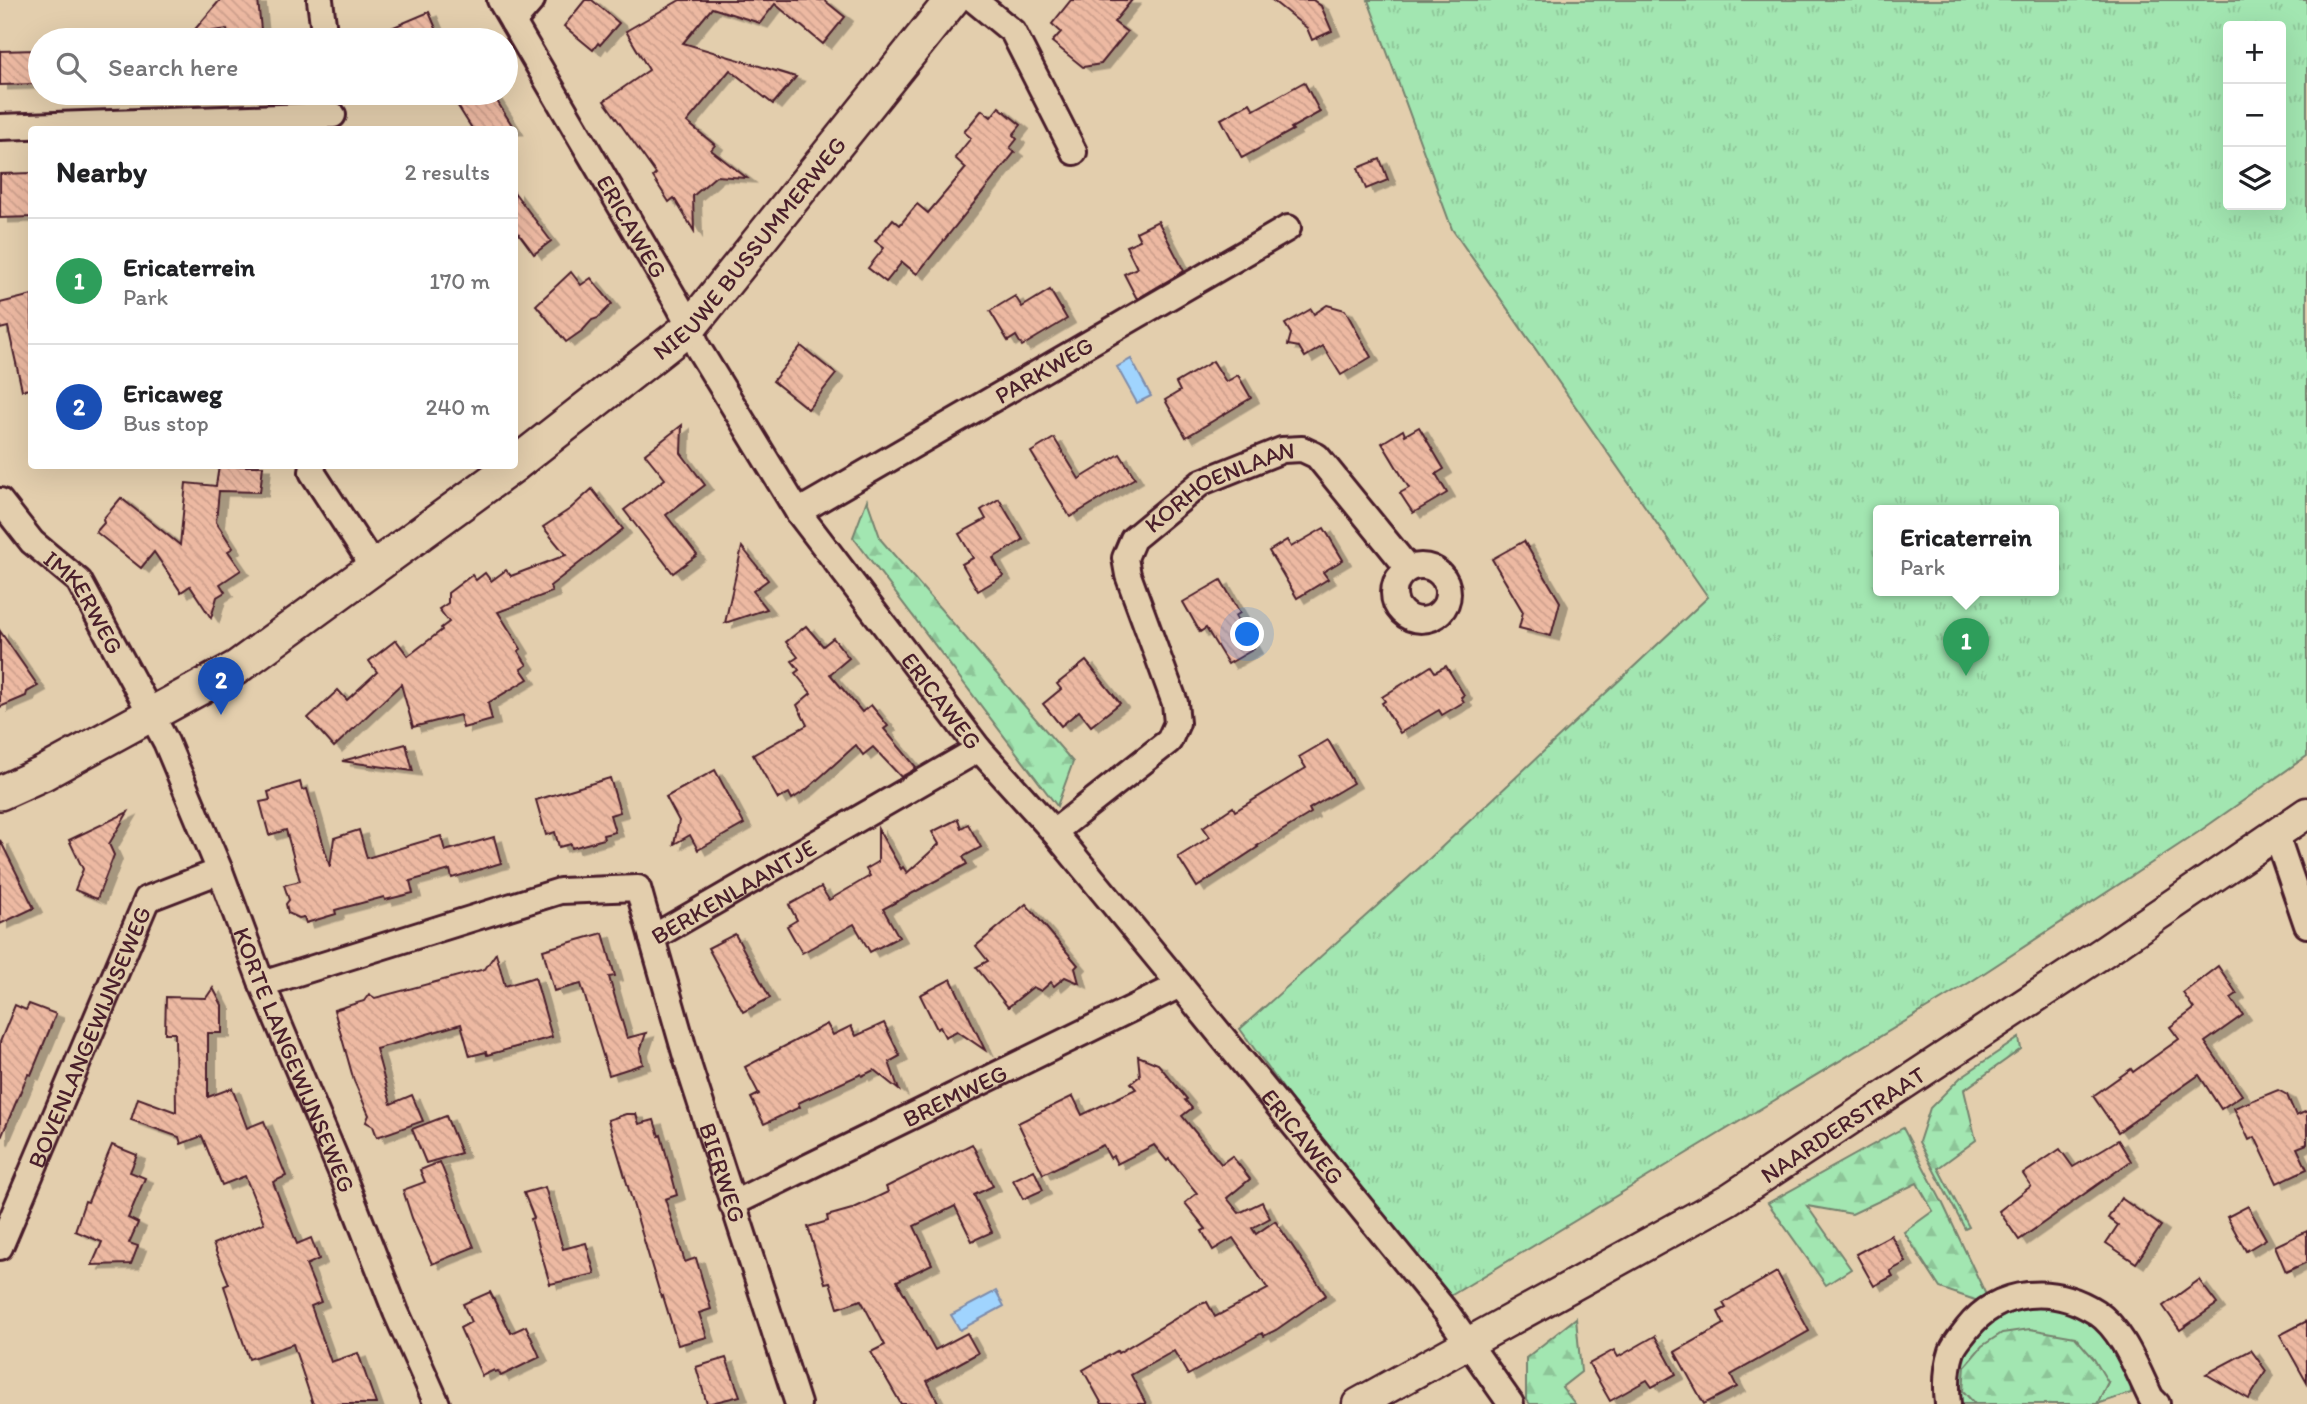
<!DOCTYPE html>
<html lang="en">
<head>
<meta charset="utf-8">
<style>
	:root { --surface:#fff; --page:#f2f2f2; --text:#202124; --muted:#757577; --line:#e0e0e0; --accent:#c8321e }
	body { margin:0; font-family:Itim,sans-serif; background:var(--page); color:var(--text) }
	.controls { position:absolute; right:21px; top:21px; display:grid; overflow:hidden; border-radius:7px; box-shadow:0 7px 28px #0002 }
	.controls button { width:63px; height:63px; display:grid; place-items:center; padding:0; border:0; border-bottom:2px solid var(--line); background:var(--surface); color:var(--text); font:35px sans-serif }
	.you { position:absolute; left:1248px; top:635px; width:24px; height:24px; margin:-18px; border:5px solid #fff; border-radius:50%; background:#1a73e8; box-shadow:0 0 0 10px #1a73e833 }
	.badge { display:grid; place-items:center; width:46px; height:46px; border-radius:50%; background:var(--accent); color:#fff; font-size:23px; font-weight:700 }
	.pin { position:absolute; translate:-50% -58px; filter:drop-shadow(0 2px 4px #0008) }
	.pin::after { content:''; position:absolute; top:37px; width:24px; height:21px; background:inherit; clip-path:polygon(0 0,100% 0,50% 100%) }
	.popup { position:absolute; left:1873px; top:505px; width:186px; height:91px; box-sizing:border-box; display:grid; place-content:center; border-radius:7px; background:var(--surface); filter:drop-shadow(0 2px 5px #0005); font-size:23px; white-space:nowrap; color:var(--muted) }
	.popup b { font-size:26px; color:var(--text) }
	.popup::after { content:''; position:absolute; left:50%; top:100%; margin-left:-14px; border:14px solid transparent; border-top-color:var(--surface) }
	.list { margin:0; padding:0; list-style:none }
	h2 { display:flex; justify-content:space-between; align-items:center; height:91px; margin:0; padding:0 28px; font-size:30px }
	h2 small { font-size:23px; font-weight:400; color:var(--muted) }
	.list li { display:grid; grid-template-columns:46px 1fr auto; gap:21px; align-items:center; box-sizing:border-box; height:126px; padding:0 28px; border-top:2px solid var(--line) }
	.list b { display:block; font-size:26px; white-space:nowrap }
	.list p { margin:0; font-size:23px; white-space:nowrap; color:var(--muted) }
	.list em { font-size:23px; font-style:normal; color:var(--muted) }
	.icon { flex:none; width:38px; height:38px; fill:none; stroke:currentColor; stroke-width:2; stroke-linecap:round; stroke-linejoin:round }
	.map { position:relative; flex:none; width:2307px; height:1404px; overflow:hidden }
	.search { position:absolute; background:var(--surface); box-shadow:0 7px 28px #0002; left:28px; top:28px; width:490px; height:77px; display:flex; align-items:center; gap:18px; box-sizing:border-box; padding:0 24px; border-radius:38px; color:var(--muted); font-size:26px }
	.panel { position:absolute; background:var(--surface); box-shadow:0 7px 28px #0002; left:28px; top:126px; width:490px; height:343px; border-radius:7px }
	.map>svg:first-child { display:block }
	.grass { fill:#a2e6b1; stroke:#76826e; stroke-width:2 }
	.forest { fill:url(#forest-firs); stroke:#76826e; stroke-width:2 }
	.park { fill:url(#park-tufts); stroke:#76826e; stroke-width:2; fill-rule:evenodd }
	.water { fill:#a0d4fe; stroke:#7e8caa; stroke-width:2 }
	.building { fill:url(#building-back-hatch); stroke:#4a1f2b; stroke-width:2; filter:url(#shadow) }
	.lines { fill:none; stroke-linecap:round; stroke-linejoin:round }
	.minor-casing { stroke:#4a1f2b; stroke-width:30 }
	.tertiary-casing { stroke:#4a1f2b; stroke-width:35 }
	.secondary-casing { stroke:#4a1f2b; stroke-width:38 }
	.minor { stroke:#e3cead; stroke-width:24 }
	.tertiary { stroke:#e3cead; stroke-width:30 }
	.secondary { stroke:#e3cead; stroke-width:33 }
	.labels { text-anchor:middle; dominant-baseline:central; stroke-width:5; stroke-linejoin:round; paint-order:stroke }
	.street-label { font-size:24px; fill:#4a1f2b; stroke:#e3cead }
</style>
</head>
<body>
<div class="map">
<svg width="2307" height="1404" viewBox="0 0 2307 1404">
	<defs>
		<pattern id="forest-firs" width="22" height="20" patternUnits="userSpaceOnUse" patternTransform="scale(1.75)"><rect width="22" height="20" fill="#a2e6b1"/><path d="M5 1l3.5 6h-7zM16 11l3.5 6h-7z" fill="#8dc598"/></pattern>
		<pattern id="park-tufts" width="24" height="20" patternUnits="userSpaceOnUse" patternTransform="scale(1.75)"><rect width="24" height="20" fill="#a2e6b1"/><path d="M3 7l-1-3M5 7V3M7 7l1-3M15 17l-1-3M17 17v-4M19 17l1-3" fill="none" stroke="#8dc598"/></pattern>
		<pattern id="building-back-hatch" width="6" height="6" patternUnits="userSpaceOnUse" patternTransform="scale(1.75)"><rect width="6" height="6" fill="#edb9a2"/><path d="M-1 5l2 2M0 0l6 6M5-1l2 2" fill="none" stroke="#cd9f8c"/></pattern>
		<filter id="shadow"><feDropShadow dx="8" dy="4.5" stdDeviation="0" flood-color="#0004"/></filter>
	</defs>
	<rect width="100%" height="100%" fill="#e3cead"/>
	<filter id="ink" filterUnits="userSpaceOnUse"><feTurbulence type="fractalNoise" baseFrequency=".0143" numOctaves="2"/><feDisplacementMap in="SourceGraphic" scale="14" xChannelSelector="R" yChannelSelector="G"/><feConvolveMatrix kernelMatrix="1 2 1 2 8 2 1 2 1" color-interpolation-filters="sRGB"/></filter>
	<g filter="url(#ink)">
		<path class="grass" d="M2014,1306L2060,1307L2105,1334L2130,1372L2131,1393L2097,1404L2108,1382L1963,1391L1975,1404H1956C1957,1391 1954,1372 1959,1359C1968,1334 1992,1317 2014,1306Z"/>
		<g class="forest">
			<polygon points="867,500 881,540 1073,762 1057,806 853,537"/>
			<polygon points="2019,1038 2021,1049 1964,1090 1976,1140 1938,1168 1969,1227 1965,1229 1919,1142 1930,1108 1961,1077"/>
			<polygon points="1903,1128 1943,1204 1987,1297 1981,1302 1940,1288 1904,1232 1933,1211 1917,1183 1852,1214 1807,1206 1851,1269 1826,1285 1768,1203"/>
			<polygon points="1576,1318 1581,1372 1562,1387 1575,1404 1530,1404 1526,1399 1526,1358"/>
			<polygon points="2030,1329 2075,1337 2094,1359 2108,1382 2097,1404 1975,1404 1963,1391 1965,1366 1982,1346 2002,1333"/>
		</g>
		<path class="park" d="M1368,0H2307V756L2197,833L1972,981L1442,1301L1435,1298L1240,1029L1428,860L1708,597L1452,229ZM2228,26H2281V205H2228ZM1878,510H2054V590H1878Z"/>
		<g class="water">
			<polygon points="1131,359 1151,396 1137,403 1117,367"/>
			<polygon points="996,1291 1004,1306 960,1330 951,1315"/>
		</g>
		<g class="building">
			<polygon points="220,0 258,0 262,40 229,40 227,29 191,34"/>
			<polygon points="585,0 592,0 619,23 600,45 598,43 593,50 564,26"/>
			<polygon points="680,0 824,0 845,17 823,44 775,4 760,23 712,8 683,43 796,77 773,104 730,70 687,122 715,145 711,150 747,178 716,176 693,196 694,231 674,198 669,202 653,177 656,174 604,101 649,70 626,31"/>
			<polygon points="1071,0 1132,0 1114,22 1127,32 1101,64 1083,67 1052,42 1061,32 1052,24"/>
			<polygon points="1272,0 1313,0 1321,6 1332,31 1312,40 1307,28"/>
			<polygon points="429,12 441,40 363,40"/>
			<polygon points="36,50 36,84 0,85 0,51"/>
			<polygon points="1304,82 1320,112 1291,128 1293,130 1242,158 1221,119 1250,103 1254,110"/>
			<polygon points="463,93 492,93 515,130 473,130 456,103 467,99"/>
			<polygon points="999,107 1021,125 1013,135 1017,139 1010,148 1015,152 917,274 902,262 886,282 868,268 884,248 875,241 893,219 900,225 917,204 928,213 966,168 955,158 971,138 964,132 982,110 991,117"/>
			<polygon points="1380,159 1388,180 1366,189 1358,168"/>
			<polygon points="32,173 32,217 0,218 0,174"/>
			<polygon points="514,192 551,241 534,254 514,227"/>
			<polygon points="1158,221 1184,271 1137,299 1124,274 1137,268 1126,246 1140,240 1136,232"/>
			<polygon points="571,272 581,285 591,278 612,304 598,318 592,320 583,330 566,342 536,305"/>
			<polygon points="1050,290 1067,319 1022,346 1016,336 1008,341 990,311 1015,296 1022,307"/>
			<polygon points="32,295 32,389 22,390 8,327 0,329 0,303"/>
			<polygon points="1327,305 1345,310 1371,357 1341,375 1323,346 1305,357 1299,347 1288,345 1291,334 1285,324 1311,309 1314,314"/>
			<polygon points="801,346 836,374 808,409 773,381"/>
			<polygon points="1213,361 1226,382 1238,375 1251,398 1186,437 1165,400 1180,391 1176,383"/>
			<polygon points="682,425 681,453 705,485 666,515 697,555 673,573 624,510 665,479 645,454"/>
			<polygon points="1419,427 1444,469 1436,474 1447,493 1413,513 1400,493 1409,488 1382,443 1403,430 1405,435"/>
			<polygon points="1054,438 1079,479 1120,454 1135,478 1070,517 1031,452"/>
			<polygon points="219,466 263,466 260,492 219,491 216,522 233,548 228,551 241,570 220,584 225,592 217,597 211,618 190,586 181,592 154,552 141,568 96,532 104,523 103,519 121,498 180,545 186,483 216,486"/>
			<polygon points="592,489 623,529 550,586 552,592 498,612 521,649 518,651 527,665 521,669 528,679 488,703 492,720 463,728 460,715 413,727 401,684 334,747 308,718 338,690 347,700 377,672 369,661 396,640 408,656 442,630 441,628 449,622 439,609 448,603 448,593 472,575 476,580 485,573 491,581 506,570 511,576 566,555 543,527 570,509"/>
			<polygon points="999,499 1023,540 993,558 1003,576 978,591 962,564 973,558 959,534 986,519 981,510"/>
			<polygon points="1324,528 1343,560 1323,572 1328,579 1297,598 1269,551 1287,540 1291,547"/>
			<polygon points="1524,541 1560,602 1551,636 1519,628 1523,612 1492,559"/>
			<polygon points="742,547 768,580 753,591 767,609 725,623"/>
			<polygon points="1221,580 1240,613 1235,616 1254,649 1228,664 1206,628 1200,632 1183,602"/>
			<polygon points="806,626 823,646 833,638 849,658 830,674 862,712 871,705 888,726 884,729 916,767 912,771 901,777 873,747 863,755 856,745 806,790 792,799 789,793 778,799 753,755 807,725 797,705 811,693 795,673 799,670 792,661 798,657 786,642"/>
			<polygon points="0,631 38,686 27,692 26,696 0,707"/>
			<polygon points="1086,661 1120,703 1091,726 1079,711 1061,726 1043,704 1061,689 1057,684"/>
			<polygon points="1431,666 1435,672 1446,666 1464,695 1461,697 1464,702 1442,715 1439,710 1400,733 1382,703 1385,701 1382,697"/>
			<polygon points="1328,740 1353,783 1309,809 1311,813 1257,846 1258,847 1197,887 1178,857 1210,837 1203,827 1233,807 1235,811 1306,768 1299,757"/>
			<polygon points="406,744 413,771 342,761"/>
			<polygon points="715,770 744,824 698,850 690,835 674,844 679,821 666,797"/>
			<polygon points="610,778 620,812 610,815 615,832 603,835 604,839 572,848 571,844 559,847 555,832 546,835 536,800"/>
			<polygon points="300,782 302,790 307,789 330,867 334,838 359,830 367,858 441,836 445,851 494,837 501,863 452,878 450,870 410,881 413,893 385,900 384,897 335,910 336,914 306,923 304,917 299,918 288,913 286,904 289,900 284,885 300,881 286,830 269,835 260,802 270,800 268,792"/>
			<polygon points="128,812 109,844 114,855 97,899 75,890 83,869 69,840"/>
			<polygon points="958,819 961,828 968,824 981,847 963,857 967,864 883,909 899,937 870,952 854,924 802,953 787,926 797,920 789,905 821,887 829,900 870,876 866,869 878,862 878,829 901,869 903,867 907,873 939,844 932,832"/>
			<polygon points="0,840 34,908 0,924"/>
			<polygon points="1026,904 1078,965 1075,968 1079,983 1065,977 1054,986 1051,982 1041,991 1033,987 1008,1007 976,967 988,961 976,946"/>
			<polygon points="603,933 615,976 609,977 627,1038 646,1033 640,1051 643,1064 609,1075 581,984 554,991 543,950"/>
			<polygon points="735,934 770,998 743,1012 708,948"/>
			<polygon points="496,953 505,986 535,977 552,1037 487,1055 486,1052 470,1056 461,1024 376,1049 391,1104 412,1095 423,1121 377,1137 373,1126 366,1122 369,1115 354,1081 334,1010 364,1001 369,994 375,998 485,969"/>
			<polygon points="2218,966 2237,994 2231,998 2243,1015 2205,1042 2242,1095 2221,1109 2199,1075 2118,1132 2093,1096 2131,1069 2133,1072 2179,1039 2170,1027 2194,1009 2183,993"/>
			<polygon points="951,979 985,1050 957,1031 945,1037 940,1027 937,1029 920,995"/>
			<polygon points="213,988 222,1005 222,1033 208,1033 208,1097 232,1088 247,1128 264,1121 286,1176 273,1182 297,1244 311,1238 319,1259 306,1265 321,1302 311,1306 331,1362 358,1353 376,1404 313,1404 293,1344 249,1359 224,1286 229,1284 213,1244 264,1223 245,1176 222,1185 202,1136 181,1144 179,1137 131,1120 138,1098 176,1112 175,1033 165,1033 166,997 206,998"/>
			<polygon points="29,1004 56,1014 31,1075 28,1074 0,1140 0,1042 15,1005 26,1010"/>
			<polygon points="884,1023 900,1056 889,1062 899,1090 874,1070 862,1076 861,1074 798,1103 800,1107 764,1124 751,1098 759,1094 745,1067 827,1024 833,1035 851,1026 856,1036"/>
			<polygon points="1138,1056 1158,1064 1187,1099 1185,1100 1192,1108 1182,1116 1221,1164 1232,1156 1250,1179 1227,1198 1239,1213 1262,1202 1270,1218 1252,1228 1256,1234 1275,1221 1326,1295 1276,1330 1264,1336 1262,1333 1188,1375 1174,1351 1131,1375 1146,1404 1102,1404 1083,1370 1117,1351 1118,1353 1198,1305 1207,1302 1215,1317 1268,1289 1233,1238 1213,1250 1202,1231 1206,1229 1185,1203 1197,1193 1169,1159 1167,1161 1154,1145 1117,1164 1113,1156 1110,1158 1103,1145 1043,1174 1018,1123 1073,1096 1082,1115 1136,1089 1131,1083 1140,1076"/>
			<polygon points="2278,1090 2287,1095 2296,1116 2307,1111 2307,1144 2297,1148 2307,1169 2277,1183 2255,1137 2249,1140 2234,1108"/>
			<polygon points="626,1114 636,1114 639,1124 654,1120 659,1136 661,1135 677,1195 665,1199 685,1262 696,1258 711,1309 699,1313 707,1337 678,1345 663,1296 661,1297 608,1120"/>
			<polygon points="446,1116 461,1153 426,1163 412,1129"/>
			<polygon points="2118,1140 2131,1161 2019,1240 1999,1211 2031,1186 2023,1174 2060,1149 2073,1167"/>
			<polygon points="972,1144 993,1186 974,1195 992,1232 972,1241 955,1206 914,1226 932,1264 897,1281 935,1350 967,1333 978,1353 927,1381 939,1404 901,1404 871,1352 885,1345 861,1300 838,1308 830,1282 825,1283 808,1227 828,1221 827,1216 852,1209 888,1192 886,1187"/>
			<polygon points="112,1145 137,1155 130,1172 145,1178 128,1218 138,1223 129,1243 138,1246 131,1264 92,1265 102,1242 75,1231 85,1201 88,1202"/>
			<polygon points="440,1162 474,1247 432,1264 412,1218 403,1190 425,1182 420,1170"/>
			<polygon points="1034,1170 1043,1190 1023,1199 1013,1180"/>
			<polygon points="545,1187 563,1249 586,1243 595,1274 550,1284 531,1219 534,1218 524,1193"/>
			<polygon points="2121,1198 2161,1226 2136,1263 2106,1243 2118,1225 2108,1218"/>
			<polygon points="2248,1206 2266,1239 2246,1251 2227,1217"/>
			<polygon points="2307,1231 2307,1262 2286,1272 2275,1246"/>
			<polygon points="1891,1235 1906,1262 1890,1271 1893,1276 1874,1286 1856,1254"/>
			<polygon points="1777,1272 1809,1331 1731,1375 1737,1387 1704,1404 1675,1352 1724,1324 1718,1312 1726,1308 1723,1303"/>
			<polygon points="2199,1280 2217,1304 2180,1330 2163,1306"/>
			<polygon points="490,1292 511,1333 526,1326 540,1357 501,1376 498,1371 495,1372 494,1370 482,1376 460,1328 471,1322 463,1304"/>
			<polygon points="2307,1321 2307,1383 2280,1335"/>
			<polygon points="1655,1336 1676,1374 1652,1387 1647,1380 1610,1401 1589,1364 1614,1350 1618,1357"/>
			<polygon points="2251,1350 2266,1371 2249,1399 2206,1374"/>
			<polygon points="726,1358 740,1396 707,1404 696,1367"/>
		</g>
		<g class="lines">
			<defs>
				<g id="minor">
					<polyline points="320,0 325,40"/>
					<path id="s1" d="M500,0L679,306L690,327L698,348L798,512L979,749L1054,832L1180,985L1447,1313L1511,1404"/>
					<polyline points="974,0 1013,32 1074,152"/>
					<polyline points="513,22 532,0"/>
					<polyline points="0,127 333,115"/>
					<polyline points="313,466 312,472 373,566"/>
					<path id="s2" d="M0,501L32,542L79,581L166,742L220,871L262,984L342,1174L396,1312L437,1404"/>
					<path id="s3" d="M798,512L1288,228"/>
					<circle cx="1421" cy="593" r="27"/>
					<path id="s4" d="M1054,832L1169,741L1177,723L1175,703L1128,575L1125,558L1133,539L1202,482L1282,450L1302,449L1317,456L1408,568"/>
					<polyline points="2276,834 2307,925"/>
					<path id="s5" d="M652,938L689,1067L798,1404"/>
					<path id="s6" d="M262,984L560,891L638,888L652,938L979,749"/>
					<path id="s7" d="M732,1204L1180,985"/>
					<path id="s8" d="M0,1247L147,899L220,871"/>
					<path d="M1948,1404C1946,1386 1946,1369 1952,1351C1955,1343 1962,1336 1967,1329C1999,1288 2054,1285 2096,1312C2123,1330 2137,1370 2151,1398L2157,1404"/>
				</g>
				<g id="tertiary">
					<path id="s9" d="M1358,1404L1729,1199L2105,951L2307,813"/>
				</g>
				<g id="secondary">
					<path id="s10" d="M514,465L690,327L952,0"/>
					<polyline points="0,793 42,774 236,668 513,466"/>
				</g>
			</defs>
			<use href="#minor" class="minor-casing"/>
			<use href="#tertiary" class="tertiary-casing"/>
			<use href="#secondary" class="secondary-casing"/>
			<use href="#minor" class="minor"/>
			<use href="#tertiary" class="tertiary"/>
			<use href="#secondary" class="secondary"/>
		</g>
	</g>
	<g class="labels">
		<g class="street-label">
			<text stroke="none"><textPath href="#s1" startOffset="262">ERICAWEG</textPath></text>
			<text stroke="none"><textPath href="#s10" startOffset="322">NIEUWE BUSSUMMERWEG</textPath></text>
			<text stroke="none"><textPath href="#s3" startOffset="284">PARKWEG</textPath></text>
			<text stroke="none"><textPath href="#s4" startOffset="464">KORHOENLAAN</textPath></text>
			<text stroke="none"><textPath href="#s2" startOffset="133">IMKERWEG</textPath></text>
			<text stroke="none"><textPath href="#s1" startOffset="830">ERICAWEG</textPath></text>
			<text stroke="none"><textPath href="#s6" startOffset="536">BERKENLAANTJE</textPath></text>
			<text stroke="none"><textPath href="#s8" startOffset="228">BOVENLANGEWIJNSEWEG</textPath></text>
			<text stroke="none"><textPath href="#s2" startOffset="639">KORTE LANGEWIJNSEWEG</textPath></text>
			<text stroke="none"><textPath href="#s7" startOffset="248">BREMWEG</textPath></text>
			<text stroke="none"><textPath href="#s9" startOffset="560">NAARDERSTRAAT</textPath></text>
			<text stroke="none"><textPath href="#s1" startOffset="1396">ERICAWEG</textPath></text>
			<text stroke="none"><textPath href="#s5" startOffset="245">BIERWEG</textPath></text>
		</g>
	</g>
</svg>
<div class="controls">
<button>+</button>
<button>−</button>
<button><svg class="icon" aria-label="layers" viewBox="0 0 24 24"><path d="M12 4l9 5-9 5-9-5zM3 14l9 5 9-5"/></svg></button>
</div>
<div class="you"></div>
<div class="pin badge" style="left:1966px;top:676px;background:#2e9e5b">1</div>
<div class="popup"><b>Ericaterrein</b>Park</div>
<div class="pin badge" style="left:221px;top:715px;background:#1a4fb4">2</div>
<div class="search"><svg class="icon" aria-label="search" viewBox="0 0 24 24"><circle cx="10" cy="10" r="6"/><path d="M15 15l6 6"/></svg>Search here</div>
<section class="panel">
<h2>Nearby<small>2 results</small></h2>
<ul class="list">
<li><span class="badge" style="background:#2e9e5b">1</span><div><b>Ericaterrein</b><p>Park</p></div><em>170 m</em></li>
<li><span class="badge" style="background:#1a4fb4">2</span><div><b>Ericaweg</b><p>Bus stop</p></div><em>240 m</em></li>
</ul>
</section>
</div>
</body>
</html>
